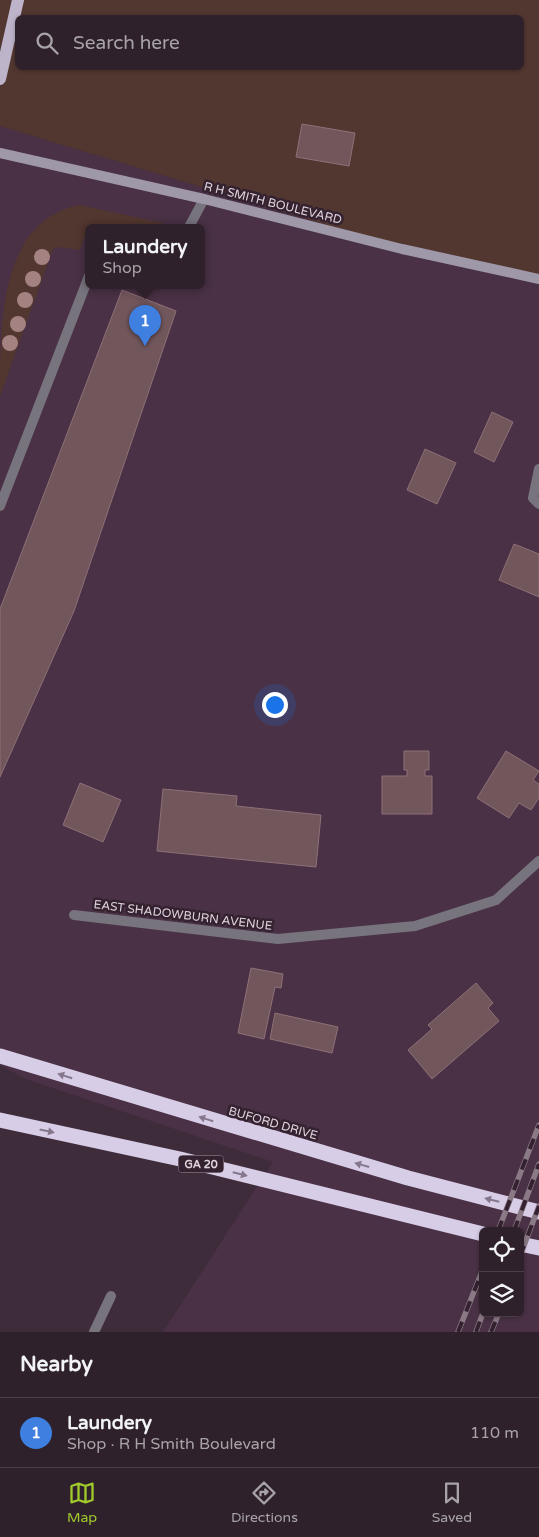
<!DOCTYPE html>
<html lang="en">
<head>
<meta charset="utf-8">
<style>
	:root { --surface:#2f212c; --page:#372934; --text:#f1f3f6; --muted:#a7a3a9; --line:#4a3e48; --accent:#a0c92b }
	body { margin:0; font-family:"Varela Round",sans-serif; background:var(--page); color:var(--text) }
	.controls { position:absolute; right:15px; bottom:15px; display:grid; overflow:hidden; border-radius:8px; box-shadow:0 1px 4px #0004 }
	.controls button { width:45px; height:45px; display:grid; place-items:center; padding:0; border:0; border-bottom:1px solid var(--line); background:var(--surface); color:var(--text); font:25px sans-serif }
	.you { position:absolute; left:274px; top:704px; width:18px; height:18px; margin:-12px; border:4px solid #fff; border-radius:50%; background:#1a73e8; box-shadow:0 0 0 8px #1a73e833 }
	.badge { display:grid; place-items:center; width:32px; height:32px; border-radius:50%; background:var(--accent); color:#fff; font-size:16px; font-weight:700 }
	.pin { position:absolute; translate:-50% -41px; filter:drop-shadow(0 1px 2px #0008) }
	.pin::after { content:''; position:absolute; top:26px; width:18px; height:15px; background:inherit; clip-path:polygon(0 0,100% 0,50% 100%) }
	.popup { position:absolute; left:85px; top:224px; width:120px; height:65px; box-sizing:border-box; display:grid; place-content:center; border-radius:8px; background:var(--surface); filter:drop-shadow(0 1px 4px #0005); font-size:16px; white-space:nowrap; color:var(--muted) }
	.popup b { font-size:19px; color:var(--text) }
	.popup::after { content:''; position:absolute; left:50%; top:100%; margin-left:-10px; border:10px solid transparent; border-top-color:var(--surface) }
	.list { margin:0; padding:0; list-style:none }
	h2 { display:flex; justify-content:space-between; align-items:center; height:65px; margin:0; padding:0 20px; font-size:21px }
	h2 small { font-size:16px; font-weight:400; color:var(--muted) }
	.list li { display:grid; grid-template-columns:32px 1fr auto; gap:15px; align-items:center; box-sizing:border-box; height:70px; padding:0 20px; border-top:1px solid var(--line) }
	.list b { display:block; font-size:19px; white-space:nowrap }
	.list p { margin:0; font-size:16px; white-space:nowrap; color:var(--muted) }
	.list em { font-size:16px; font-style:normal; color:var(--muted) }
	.icon { flex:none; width:28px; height:28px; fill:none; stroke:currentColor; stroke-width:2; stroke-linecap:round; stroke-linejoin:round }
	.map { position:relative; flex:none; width:539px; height:1332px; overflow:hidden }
	.search { position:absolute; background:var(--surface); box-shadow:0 1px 4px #0004; left:15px; right:15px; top:15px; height:55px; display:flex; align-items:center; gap:12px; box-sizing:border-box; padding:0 18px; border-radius:8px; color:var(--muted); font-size:19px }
	.sheet { height:135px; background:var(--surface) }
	nav { display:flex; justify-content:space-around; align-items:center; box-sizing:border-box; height:70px; border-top:1px solid var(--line); background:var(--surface); font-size:14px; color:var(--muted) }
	nav a { display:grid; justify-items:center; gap:2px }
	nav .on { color:var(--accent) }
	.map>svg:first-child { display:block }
	.built { fill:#4a3145; fill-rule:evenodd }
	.green { fill:#523630; fill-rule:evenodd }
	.building { fill:#71565c; stroke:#8e7177 }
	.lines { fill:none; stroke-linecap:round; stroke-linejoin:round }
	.lane { stroke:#78747e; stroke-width:10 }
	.street { stroke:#78747e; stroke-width:10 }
	.secondary { stroke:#9f98a9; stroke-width:10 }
	.primary { stroke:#bdb4ca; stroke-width:12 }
	.highway { stroke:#d8cde7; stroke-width:15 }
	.rail-casing { stroke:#8a7a86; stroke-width:5.5 }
	.rail { stroke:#342230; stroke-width:4; stroke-dasharray:11; stroke-linecap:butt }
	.tree { fill:#a58282 }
	.oneway { fill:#86788c }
	.labels { text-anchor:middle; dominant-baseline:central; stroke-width:5; stroke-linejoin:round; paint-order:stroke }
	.shield { fill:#342230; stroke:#ac9fa9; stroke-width:1 }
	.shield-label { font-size:11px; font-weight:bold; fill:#e0d4dd }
	.street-label { font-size:12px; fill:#e0d4dd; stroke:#342230 }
</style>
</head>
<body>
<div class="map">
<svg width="539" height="1332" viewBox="0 0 539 1332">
	<rect width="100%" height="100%" fill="#3f2c3b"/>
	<path class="built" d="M0,126L413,251L539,276V1332H163L273,1162L26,1079L0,1065ZM89,227H201V285H89ZM483,1231H520V1313H483Z"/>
	<g class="green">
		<path d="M0,0H539V276L413,251L0,126ZM18,18H522V68H18Z"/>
		<path d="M79,205L163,223L161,227H89V238H84L80,250L59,247L53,249L0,396C0,322 0,221 79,205Z"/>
	</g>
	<g class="building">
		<polygon points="302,124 355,133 349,166 296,157"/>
		<polygon points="122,290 176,311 74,611 0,777 0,609"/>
		<polygon points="492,412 513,422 494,462 474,452"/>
		<polygon points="425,449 456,463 437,504 407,490"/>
		<polygon points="514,544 539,554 539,597 499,580"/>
		<polygon points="404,751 429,751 429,770 425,770 425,776 432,776 432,814 382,814 382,776 407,776 407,770 404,770"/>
		<polygon points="506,751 539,771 533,780 539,784 539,798 531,810 519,803 509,818 477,798"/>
		<polygon points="80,783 121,800 103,842 63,825"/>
		<polygon points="163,789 237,796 236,806 321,815 316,867 157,851"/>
		<polygon points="251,968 283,974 281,988 275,987 264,1039 238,1033"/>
		<polygon points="476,983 493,1003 488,1008 499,1021 432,1079 408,1050 432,1029 428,1025"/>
		<polygon points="275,1013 338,1027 332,1053 270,1039"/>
	</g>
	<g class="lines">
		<g class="lane">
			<polyline points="189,227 204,199"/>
			<polyline points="539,469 533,498 539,504"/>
			<polyline points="0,506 89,276"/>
		</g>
		<g class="street">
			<polyline points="74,915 278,939 415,926 496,900 539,861"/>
			<polyline points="94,1332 111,1296"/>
		</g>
		<polyline class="secondary" points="0,153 204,199 402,249 539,279"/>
		<polyline class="primary" points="0,79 18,0"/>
		<g class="highway">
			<polyline points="0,1056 408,1178 539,1212"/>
			<polyline points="0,1120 180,1159 483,1234"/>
			<polyline points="520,1244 539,1248"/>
		</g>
		<defs>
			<g id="rail">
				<polyline points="498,1231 539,1125"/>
				<polyline points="514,1231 539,1164"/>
				<polyline points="520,1256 539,1206"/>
				<polyline points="458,1332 483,1269"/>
				<polyline points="476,1332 483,1313"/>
				<polyline points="491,1332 499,1313"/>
			</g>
		</defs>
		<use href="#rail" class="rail-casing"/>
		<use href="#rail" class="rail"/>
	</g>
	<g class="tree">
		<circle cx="42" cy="257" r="8"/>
		<circle cx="33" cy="279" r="8"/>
		<circle cx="25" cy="300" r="8"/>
		<circle cx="18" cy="324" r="8"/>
		<circle cx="10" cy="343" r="8"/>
	</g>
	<defs><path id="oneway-solid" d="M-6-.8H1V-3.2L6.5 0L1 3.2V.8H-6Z" transform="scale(1.25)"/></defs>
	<g class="oneway">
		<use href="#oneway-solid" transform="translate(65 1076) rotate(-163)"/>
		<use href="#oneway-solid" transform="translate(206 1119) rotate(-163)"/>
		<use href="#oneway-solid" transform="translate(47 1131) rotate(12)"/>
		<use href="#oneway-solid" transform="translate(362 1165) rotate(-164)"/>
		<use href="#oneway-solid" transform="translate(240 1174) rotate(14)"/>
		<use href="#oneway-solid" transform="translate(492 1200) rotate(-166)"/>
	</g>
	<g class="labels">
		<rect class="shield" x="178.5" y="1155.5" width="45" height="17" rx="4"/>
		<g class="shield-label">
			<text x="201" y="1164">GA 20</text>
		</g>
		<g class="street-label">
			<text transform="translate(273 203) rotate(14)">R H SMITH BOULEVARD</text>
			<text transform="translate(183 915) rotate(7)">EAST SHADOWBURN AVENUE</text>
			<text transform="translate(273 1123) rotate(16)">BUFORD DRIVE</text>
		</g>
	</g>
</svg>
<div class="controls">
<button><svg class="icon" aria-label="locate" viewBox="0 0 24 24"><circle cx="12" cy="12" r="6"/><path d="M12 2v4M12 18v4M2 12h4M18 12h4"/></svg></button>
<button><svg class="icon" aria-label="layers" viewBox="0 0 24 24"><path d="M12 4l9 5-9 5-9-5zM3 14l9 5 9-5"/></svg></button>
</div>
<div class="you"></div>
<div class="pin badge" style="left:145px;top:346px;background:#3f7fe0">1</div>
<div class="popup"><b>Laundery</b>Shop</div>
<div class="search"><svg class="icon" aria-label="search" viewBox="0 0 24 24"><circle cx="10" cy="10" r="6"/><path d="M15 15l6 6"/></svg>Search here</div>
</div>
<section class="sheet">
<h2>Nearby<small></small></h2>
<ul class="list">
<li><span class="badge" style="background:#3f7fe0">1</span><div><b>Laundery</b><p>Shop · R H Smith Boulevard</p></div><em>110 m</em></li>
</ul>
</section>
<nav>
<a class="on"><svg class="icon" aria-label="map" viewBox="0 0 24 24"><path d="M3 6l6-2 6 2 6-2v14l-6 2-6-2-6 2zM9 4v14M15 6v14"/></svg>Map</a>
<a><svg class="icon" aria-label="directions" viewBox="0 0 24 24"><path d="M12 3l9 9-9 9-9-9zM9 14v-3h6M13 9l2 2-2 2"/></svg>Directions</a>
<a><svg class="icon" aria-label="saved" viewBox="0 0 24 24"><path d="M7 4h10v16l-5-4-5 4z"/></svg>Saved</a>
</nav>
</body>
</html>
